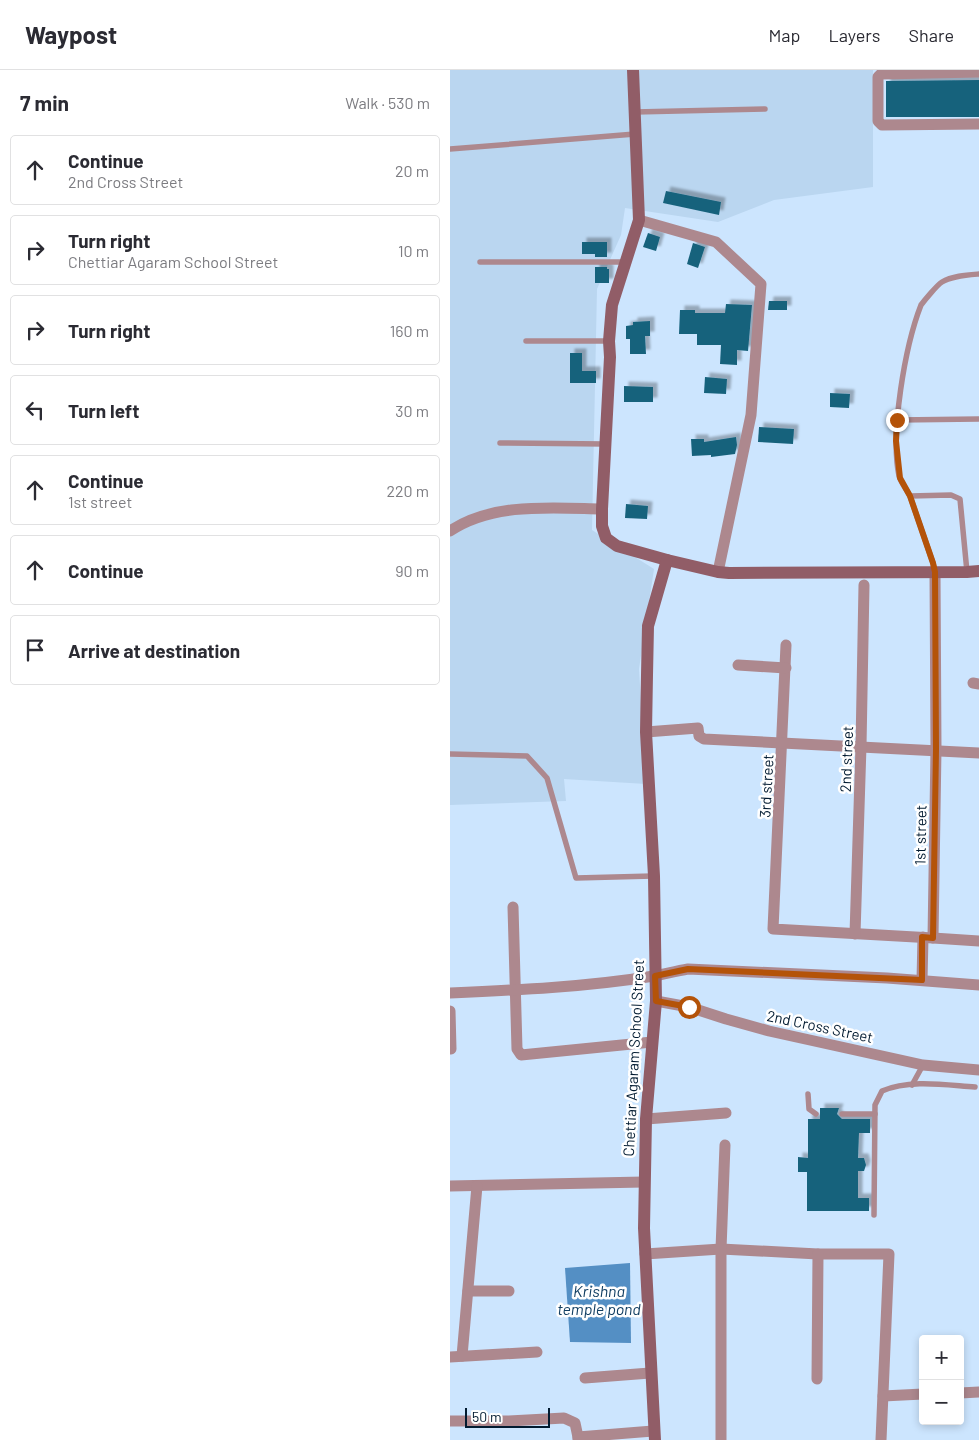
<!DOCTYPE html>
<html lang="en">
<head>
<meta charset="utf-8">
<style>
	:root { --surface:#fff; --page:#f7f7f7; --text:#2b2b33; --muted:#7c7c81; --line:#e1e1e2 }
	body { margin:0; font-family:Barlow,sans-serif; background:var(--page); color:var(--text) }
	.controls { position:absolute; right:15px; bottom:15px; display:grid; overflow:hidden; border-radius:5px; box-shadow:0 2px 8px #0003 }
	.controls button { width:45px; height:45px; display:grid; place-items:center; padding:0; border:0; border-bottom:1px solid var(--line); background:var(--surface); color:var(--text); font:25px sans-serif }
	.scale { position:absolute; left:15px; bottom:12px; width:85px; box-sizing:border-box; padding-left:5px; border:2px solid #011a30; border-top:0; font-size:14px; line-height:18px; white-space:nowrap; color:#011a30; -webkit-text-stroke:4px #fff; paint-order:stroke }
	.stop { position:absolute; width:15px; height:15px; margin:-11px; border:4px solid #b45309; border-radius:50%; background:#fff }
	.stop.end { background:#b45309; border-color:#fff; box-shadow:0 1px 5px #0008 }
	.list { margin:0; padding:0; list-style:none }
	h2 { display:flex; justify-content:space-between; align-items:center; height:65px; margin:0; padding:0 20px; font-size:21px }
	h2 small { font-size:16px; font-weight:400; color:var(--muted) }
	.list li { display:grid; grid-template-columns:32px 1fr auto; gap:15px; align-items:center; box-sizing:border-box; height:70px; margin:0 10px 10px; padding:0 10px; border:1px solid var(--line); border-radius:5px }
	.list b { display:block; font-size:19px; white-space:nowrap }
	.list p { margin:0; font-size:16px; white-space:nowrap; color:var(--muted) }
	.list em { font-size:16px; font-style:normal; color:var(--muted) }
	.icon { flex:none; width:28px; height:28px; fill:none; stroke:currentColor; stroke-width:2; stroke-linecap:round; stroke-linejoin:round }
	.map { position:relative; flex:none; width:529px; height:1370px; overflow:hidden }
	header { display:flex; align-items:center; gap:30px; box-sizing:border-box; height:70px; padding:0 25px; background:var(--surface); border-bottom:1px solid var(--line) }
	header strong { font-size:24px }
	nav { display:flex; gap:28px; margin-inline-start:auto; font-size:18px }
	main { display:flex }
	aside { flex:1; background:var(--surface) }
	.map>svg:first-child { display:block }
	.built { fill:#bad6f0 }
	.water { fill:#548fc4 }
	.building { fill:#17627c; filter:url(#shadow) }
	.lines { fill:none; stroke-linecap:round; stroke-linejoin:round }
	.lane { stroke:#ad888e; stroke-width:5.5 }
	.street { stroke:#ad888e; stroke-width:11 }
	.secondary { stroke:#915d67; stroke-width:12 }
	.route { stroke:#b45309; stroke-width:6 }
	.labels { text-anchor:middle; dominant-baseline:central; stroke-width:5; stroke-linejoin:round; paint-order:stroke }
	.street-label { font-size:15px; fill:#011a30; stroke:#fff }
	.water-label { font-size:16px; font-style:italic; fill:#123f63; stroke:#fff }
</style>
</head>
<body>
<header>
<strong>Waypost</strong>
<nav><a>Map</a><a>Layers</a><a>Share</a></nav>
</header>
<main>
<aside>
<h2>7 min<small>Walk · 530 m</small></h2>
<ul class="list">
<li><svg class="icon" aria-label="ahead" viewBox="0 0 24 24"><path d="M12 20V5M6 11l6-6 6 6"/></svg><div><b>Continue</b><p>2nd Cross Street</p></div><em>20 m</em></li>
<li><svg class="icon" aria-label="right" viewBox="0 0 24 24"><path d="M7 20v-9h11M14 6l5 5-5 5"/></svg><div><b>Turn right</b><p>Chettiar Agaram School Street</p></div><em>10 m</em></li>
<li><svg class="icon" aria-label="right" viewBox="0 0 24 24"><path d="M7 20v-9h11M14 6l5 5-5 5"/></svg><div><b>Turn right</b></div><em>160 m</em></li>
<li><svg class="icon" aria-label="left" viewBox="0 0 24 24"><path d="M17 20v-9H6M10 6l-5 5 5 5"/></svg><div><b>Turn left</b></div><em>30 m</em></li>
<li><svg class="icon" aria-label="ahead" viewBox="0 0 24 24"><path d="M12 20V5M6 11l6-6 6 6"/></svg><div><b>Continue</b><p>1st street</p></div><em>220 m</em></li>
<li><svg class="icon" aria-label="ahead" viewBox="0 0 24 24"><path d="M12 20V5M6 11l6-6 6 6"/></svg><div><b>Continue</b></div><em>90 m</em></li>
<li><svg class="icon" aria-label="arrive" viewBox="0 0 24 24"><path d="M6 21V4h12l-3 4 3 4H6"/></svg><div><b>Arrive at destination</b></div></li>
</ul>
</aside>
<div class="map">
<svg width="529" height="1370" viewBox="0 0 529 1370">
	<defs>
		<filter id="shadow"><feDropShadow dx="4.5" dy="-4.5" stdDeviation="1" flood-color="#0004"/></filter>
	</defs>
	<rect width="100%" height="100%" fill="#cce5fe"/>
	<polygon class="built" points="0,0 423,0 423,117 324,130 268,152 175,138 171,165 147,219 142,460 204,499 189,599 196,714 114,709 116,731 0,735"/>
	<polygon class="water" points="180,1193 181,1273 120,1272 115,1198"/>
	<g class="building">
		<polygon points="529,10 529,47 436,47 436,11"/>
		<polygon points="216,121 271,132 269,145 213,133"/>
		<polygon points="198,163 210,167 206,181 193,177"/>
		<polygon points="132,172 157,172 157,187 145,187 145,184 132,184"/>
		<polygon points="243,173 255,177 248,198 237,194"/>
		<polygon points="145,197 157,197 157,199 159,199 159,213 145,213"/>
		<polygon points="319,231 337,231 337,240 318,240"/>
		<polygon points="276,234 302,235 298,281 287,280 287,295 270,294 271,275 247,275 247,264 229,264 230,240 245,240 245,243 275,243"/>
		<polygon points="200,251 200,266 195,266 196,284 180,284 180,269 176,269 176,256 183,255 183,252"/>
		<polygon points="120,283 132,283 132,301 146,301 146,313 120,313"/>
		<polygon points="255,307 277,309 276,324 254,323"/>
		<polygon points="174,316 203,317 203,332 174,332"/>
		<polygon points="380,323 400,324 399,338 380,337"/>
		<polygon points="309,357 344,359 343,374 308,372"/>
		<polygon points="286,367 287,375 285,384 261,387 261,385 242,386 241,369 254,369 254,372"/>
		<polygon points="176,434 198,436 197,449 175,448"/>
		<polygon points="370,1038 389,1038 387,1044 392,1049 420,1049 420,1063 409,1063 408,1088 414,1088 416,1095 414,1101 408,1101 408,1128 419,1128 419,1141 357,1141 357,1102 348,1102 348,1087 358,1088 358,1049 370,1049"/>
	</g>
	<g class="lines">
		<g class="lane">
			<polyline points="185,42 315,39"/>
			<polyline points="0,79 185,64"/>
			<polyline points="30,192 175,192"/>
			<polyline points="76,271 159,271"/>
			<polyline points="447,350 529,349"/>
			<polyline points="50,373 155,374"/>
			<path d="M460,426C457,420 451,413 449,406C440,363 455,276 471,235C474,231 487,215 492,212C502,206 517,205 529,204"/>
			<polyline points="485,502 483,493 460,426 501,425 510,429 517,502"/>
			<polyline points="0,684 77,686 97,708 126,808 203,806"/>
			<polyline points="462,1015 473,995"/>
			<polyline points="358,1024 359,1039 366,1044"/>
			<polyline points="392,1044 425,1044"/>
			<path d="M424,1145L425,1035L432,1021C460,1009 495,1015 525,1017"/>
		</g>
		<g class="street">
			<polyline points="529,2 431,4 428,7 428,51 432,55 529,54"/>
			<polyline points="189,150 266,172 311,214 301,345 268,502"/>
			<path d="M0,461C43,432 103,438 152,439"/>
			<polyline points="336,575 323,859 483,868 486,679 485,502"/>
			<polyline points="288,595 336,598"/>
			<polyline points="523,613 529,614"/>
			<polyline points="196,662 248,658 249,666 254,669 529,683"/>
			<polyline points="63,837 67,979 71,985 202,972"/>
			<polyline points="405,864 411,676 414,515"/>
			<polyline points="483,868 529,871"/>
			<polyline points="472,910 473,867"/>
			<path d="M0,923C68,920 136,917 204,906C215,904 226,901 238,899L437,908L529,915"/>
			<polyline points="206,931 239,937 276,949 319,961 473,995 529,1000"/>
			<polyline points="0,941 1,979"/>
			<polyline points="196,1049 276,1043"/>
			<polyline points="0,1116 194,1112"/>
			<polyline points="195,1184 271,1179 368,1184 439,1184 431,1370"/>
			<polyline points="18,1221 59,1221"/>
			<polyline points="12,1286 27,1116"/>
			<polyline points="0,1287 87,1282"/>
			<polyline points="135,1308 200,1303"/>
			<polyline points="367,1309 368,1184"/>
			<polyline points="510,1323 529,1322"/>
			<polyline points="433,1326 473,1324"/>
			<polyline points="0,1351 59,1351 114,1348 125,1353 128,1367"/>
			<polyline points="128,1370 128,1367 203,1361"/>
			<polyline points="271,1370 271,1179 275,1075"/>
		</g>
		<g class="secondary">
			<polyline points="183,0 189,150 162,235 159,271 160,287 152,439 152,456 156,468 167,476 217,490 268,502 279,503 517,502 529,501"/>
			<polyline points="205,1370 194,1158 196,1049 206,931 204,806 196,662 197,605 198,556 217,490"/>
		</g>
	</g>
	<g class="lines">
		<polyline class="route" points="239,937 206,931 205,906 238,899 472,910 472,867 483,868 486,679 485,502 483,493 460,426 450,408 446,371 447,350"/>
	</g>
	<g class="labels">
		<g class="street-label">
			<text transform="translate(396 689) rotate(-88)">2nd street</text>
			<text transform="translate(316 716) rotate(-87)">3rd street</text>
			<text transform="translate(470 765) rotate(-89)">1st street</text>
			<text transform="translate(370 956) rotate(12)">2nd Cross Street</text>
			<text transform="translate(183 988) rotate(-87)">Chettiar Agaram School Street</text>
		</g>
		<g class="water-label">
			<text x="149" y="1220">Krishna<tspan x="149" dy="18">temple pond</tspan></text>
		</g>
	</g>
</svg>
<div class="controls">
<button>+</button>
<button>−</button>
</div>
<div class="scale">50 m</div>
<div class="stop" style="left:239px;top:937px"></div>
<div class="stop end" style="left:447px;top:350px"></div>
</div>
</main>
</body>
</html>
